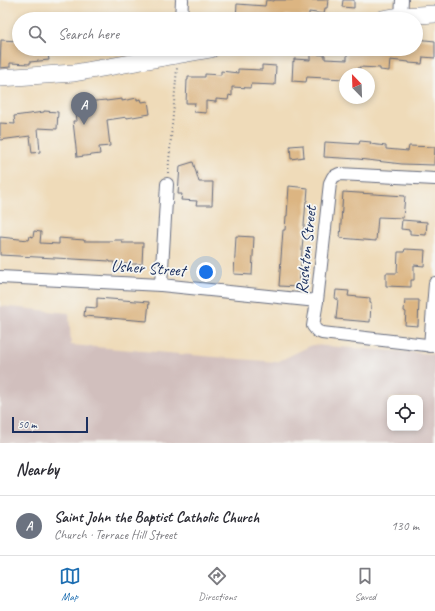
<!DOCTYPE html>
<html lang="en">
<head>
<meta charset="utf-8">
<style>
	:root { --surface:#fff; --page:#f2f2f3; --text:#2b2b33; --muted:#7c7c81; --line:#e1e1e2; --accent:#1f6fb2 }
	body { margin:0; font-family:Caveat,sans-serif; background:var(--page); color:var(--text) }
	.controls { position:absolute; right:12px; bottom:12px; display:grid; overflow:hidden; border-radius:8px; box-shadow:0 2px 6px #0003 }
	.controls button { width:36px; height:36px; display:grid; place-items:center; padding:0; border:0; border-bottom:1px solid var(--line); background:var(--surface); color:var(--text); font:20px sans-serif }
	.compass { position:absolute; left:339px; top:68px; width:36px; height:36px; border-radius:50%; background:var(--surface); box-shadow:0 2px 6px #0003; rotate:337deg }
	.scale { position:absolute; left:12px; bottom:10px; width:76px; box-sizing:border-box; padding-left:4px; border:2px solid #1b2f5e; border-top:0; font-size:11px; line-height:14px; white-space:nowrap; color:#1b2f5e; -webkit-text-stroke:3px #f6f6f2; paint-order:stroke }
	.you { position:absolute; left:206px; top:272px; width:14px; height:14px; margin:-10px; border:3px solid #fff; border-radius:50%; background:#1a73e8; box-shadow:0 0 0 6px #1a73e833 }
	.badge { display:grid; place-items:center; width:26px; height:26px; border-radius:50%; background:var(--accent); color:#fff; font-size:13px; font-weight:700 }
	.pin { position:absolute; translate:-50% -33px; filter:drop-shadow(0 1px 2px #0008) }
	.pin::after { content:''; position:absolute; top:21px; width:14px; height:12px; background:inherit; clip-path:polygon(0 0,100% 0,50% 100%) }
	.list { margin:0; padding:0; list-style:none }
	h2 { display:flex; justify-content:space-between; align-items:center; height:52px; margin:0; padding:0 16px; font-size:17px }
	h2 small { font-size:13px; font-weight:400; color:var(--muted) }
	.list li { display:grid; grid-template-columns:26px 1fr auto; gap:12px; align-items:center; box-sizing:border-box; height:60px; padding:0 16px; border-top:1px solid var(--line) }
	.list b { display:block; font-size:15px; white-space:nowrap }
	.list p { margin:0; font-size:13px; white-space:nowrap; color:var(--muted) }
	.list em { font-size:13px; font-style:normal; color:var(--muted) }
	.icon { flex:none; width:22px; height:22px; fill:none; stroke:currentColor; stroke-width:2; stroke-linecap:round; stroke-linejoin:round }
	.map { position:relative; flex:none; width:435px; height:443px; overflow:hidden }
	.search { position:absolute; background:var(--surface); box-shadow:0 2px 6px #0003; left:12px; right:12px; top:12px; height:44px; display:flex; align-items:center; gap:10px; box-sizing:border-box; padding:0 14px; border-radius:22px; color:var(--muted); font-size:15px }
	.sheet { height:112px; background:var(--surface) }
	nav { display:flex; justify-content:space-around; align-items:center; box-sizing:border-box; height:56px; border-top:1px solid var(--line); background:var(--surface); font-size:11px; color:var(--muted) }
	nav a { display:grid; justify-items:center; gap:2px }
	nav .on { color:var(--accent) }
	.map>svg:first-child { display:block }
	.industrial { fill:#d1bfbd; fill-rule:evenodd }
	.building { fill:#dcb582 }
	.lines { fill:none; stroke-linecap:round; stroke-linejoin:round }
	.street-casing { stroke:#656b7e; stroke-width:14 }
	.secondary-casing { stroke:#656b7e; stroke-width:18 }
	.path { stroke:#656b7e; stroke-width:2; stroke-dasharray:1 3; stroke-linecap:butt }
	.street { stroke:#fff; stroke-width:12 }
	.secondary { stroke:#fff; stroke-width:17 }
	.labels { text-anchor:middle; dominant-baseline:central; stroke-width:3.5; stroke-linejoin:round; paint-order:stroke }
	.street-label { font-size:17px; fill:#1b2f5e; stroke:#f6f6f2 }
</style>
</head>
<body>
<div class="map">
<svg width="435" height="443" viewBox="0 0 435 443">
	<rect width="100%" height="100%" fill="#f6f6f2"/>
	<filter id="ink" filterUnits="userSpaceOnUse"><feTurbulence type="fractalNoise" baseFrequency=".025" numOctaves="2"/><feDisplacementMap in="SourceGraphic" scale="8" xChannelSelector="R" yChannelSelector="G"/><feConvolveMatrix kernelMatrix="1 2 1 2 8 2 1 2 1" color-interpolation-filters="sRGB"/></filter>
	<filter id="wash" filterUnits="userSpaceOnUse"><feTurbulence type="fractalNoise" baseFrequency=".012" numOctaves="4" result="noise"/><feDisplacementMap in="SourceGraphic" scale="16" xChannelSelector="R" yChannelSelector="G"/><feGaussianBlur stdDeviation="0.9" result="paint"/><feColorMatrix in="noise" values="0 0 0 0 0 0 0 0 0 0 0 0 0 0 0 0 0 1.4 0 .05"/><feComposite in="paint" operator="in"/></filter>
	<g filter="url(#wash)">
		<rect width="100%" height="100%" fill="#efdbb9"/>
		<path class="industrial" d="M0,306L69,313L71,345L277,362L312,345L435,354V443H0ZM390,398H420V428H390Z"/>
		<g id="blocks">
			<g class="building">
				<polygon points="266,0 274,1 274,0 328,0 327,8 325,8 324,14 309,12 309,17 285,15 285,19 236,19 237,4 265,6"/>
				<polygon points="343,0 354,0 354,8 342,7"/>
				<polygon points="416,39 435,41 435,58 423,57 422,64 409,63 409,62 390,60 389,71 380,70 380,68 359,67 359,74 345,74 345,79 307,77 306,82 292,81 293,61 294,62 294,59 310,60 310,54 325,55 325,59 347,60 347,49 416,49"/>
				<polygon points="1,40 19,41 19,49 47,49 49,60 30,62 30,64 10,63 10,67 0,68"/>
				<polygon points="262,65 276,66 275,85 251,84 250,88 232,87 232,96 229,95 228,100 216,99 216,102 206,101 206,113 194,112 195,103 186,103 187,80 188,80 188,77 205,77 205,74 221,75 221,71 238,73 238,69 262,70"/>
				<polygon points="137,98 137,100 141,99 142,102 148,101 150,114 127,118 127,117 107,120 110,146 99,147 100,154 77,157 73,121 77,121 75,103 106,100 106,101 122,99 122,101"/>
				<polygon points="44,111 58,112 57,129 38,128 40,152 32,153 30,136 0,140 0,123 15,124 14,116 44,112"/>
				<polygon points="360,141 371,142 370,144 386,146 386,149 408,151 409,146 435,147 434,165 402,164 358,159 324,157 325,142 359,144"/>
				<polygon points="303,145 304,157 291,159 290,146"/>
				<polygon points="193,162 199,182 213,182 212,205 196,205 197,201 181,200 182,194 178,194 180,166"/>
				<polygon points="289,186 308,188 307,201 306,201 299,287 279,286 283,230 285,230 286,216 287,216"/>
				<polygon points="343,192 405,196 403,218 378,217 376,241 340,238"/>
				<polygon points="402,220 427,222 426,235 410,234 410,230 401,229"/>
				<polygon points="34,231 41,232 40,243 59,244 59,238 84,240 84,241 113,241 113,240 123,240 122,243 143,243 142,264 124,264 123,267 114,267 114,262 110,262 110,261 0,255 0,237 29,240 30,236 33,237"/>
				<polygon points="236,236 254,237 252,275 234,274"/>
				<polygon points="405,249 425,250 424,266 414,265 414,280 411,280 411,287 386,286 386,273 397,273 398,252 404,252"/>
				<polygon points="336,290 349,291 348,296 370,298 370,303 371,303 370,322 336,319 338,299 335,299"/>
				<polygon points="97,298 149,302 147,321 84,316 85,307 97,308"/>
				<polygon points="405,300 419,300 418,326 405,325 406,312 404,311"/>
			</g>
		</g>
	</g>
	<g filter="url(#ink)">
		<use href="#blocks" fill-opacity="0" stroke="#656b7e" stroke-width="1"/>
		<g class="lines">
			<defs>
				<g id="street">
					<polyline points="401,16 402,0"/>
					<polyline points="181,19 182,0"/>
					<polyline points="435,179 339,174 333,177 330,183 317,301 313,326 317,331 322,333 435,346"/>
					<polyline points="0,277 161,285 317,301"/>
					<polyline points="161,285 167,184"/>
					<polyline points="430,346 435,283"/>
				</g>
				<g id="secondary">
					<polyline points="383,19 401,16 435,14"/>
					<polyline points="0,78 74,73 211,49"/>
				</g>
			</defs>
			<use href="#street" class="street-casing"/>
			<use href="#secondary" class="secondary-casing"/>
			<polyline class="path" points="168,173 177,68"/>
			<use href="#street" class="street"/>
			<use href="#secondary" class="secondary"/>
		</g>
	</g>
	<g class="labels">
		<g class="street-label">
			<text transform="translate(306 250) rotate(-84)">Rushton Street</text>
			<text transform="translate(148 268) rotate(4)">Usher Street</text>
		</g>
	</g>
</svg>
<div class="controls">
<button><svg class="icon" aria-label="locate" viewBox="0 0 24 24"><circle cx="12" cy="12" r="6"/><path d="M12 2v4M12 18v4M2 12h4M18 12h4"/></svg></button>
</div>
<svg class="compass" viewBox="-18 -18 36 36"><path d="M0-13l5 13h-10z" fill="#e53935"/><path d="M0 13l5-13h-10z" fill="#7c7c81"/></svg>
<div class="scale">50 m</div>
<div class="you"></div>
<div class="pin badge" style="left:84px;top:125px;background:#6b7280">A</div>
<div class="search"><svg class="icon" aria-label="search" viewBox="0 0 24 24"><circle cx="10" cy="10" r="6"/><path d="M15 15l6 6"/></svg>Search here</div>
</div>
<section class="sheet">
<h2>Nearby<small></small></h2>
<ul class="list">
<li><span class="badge" style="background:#6b7280">A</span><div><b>Saint John the Baptist Catholic Church</b><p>Church · Terrace Hill Street</p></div><em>130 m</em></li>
</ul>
</section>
<nav>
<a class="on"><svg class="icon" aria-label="map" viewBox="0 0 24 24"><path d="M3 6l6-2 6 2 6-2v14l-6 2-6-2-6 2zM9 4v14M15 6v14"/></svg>Map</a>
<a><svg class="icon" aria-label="directions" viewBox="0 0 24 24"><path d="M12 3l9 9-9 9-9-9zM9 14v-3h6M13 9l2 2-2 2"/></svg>Directions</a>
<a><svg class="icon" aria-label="saved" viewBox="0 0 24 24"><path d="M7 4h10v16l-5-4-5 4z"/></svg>Saved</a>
</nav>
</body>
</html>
